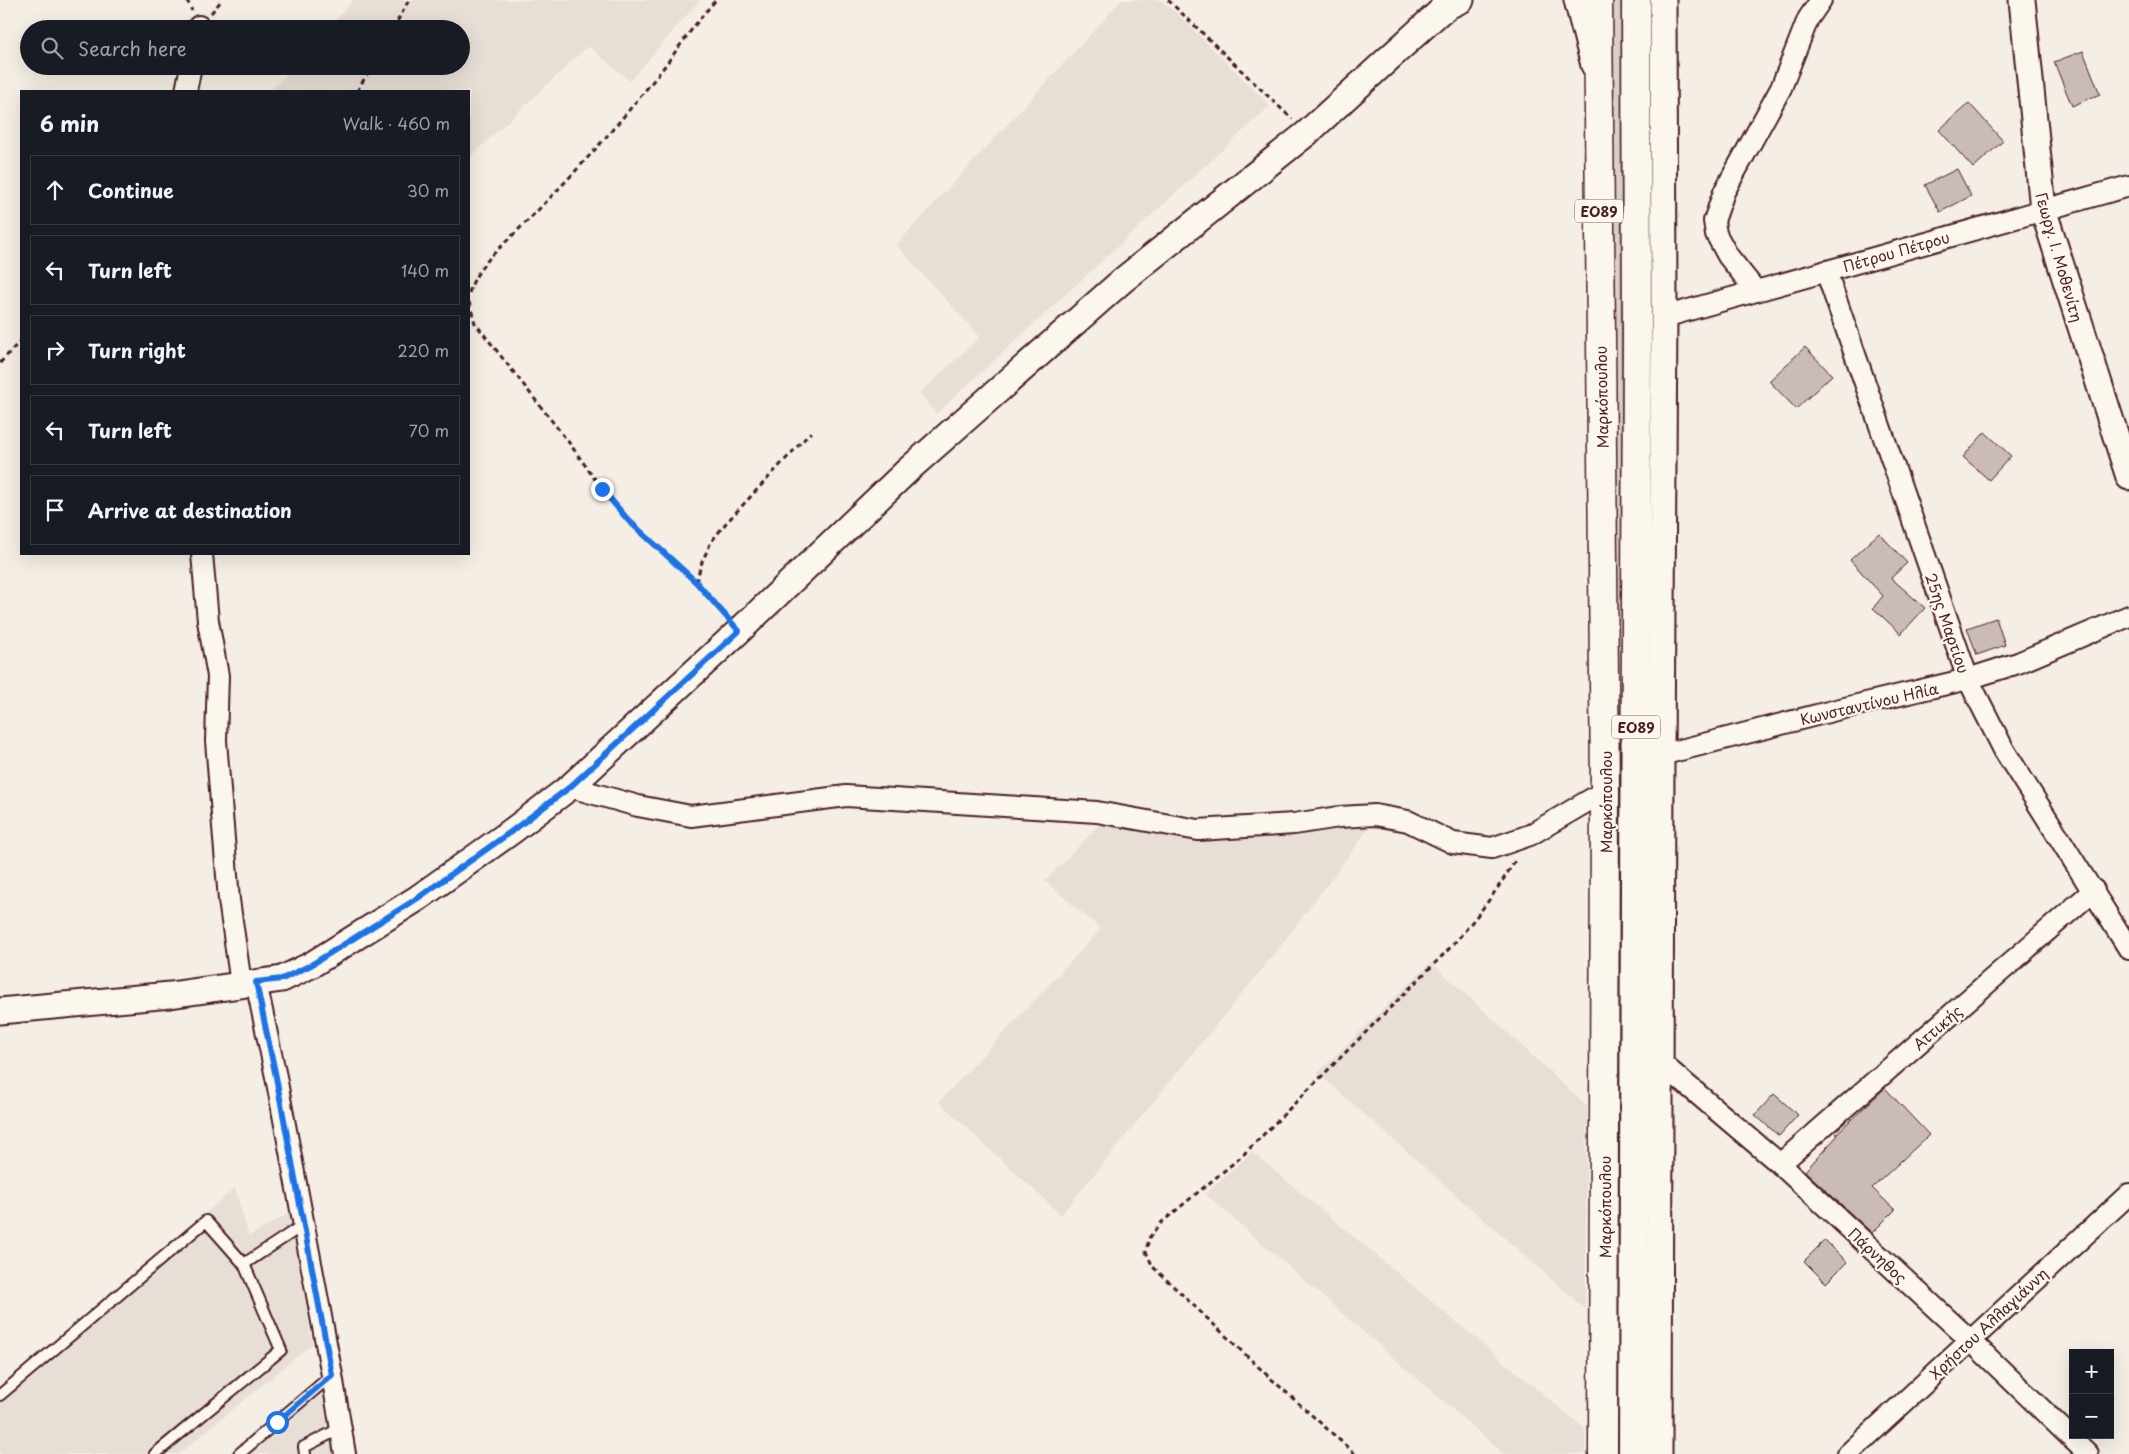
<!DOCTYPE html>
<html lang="en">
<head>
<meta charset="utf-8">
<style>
	:root { --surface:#171b24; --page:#20242c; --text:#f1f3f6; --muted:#9ea1a6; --line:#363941 }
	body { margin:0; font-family:"Playpen Sans",sans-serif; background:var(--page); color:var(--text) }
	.controls { position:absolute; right:15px; bottom:15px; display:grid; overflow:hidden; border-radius:0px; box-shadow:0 5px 20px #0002 }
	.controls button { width:45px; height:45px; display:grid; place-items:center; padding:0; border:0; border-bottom:1px solid var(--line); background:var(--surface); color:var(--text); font:25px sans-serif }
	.stop { position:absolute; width:15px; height:15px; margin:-11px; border:4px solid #1a73e8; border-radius:50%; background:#fff }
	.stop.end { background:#1a73e8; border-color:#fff; box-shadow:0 1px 5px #0008 }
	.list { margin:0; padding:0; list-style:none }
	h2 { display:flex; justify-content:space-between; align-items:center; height:65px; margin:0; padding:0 20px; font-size:21px }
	h2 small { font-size:16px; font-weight:400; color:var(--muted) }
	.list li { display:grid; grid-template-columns:32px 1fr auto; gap:15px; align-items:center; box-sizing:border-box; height:70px; margin:0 10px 10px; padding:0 10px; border:1px solid var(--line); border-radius:0px }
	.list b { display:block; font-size:19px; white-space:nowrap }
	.list em { font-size:16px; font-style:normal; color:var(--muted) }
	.icon { flex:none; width:28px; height:28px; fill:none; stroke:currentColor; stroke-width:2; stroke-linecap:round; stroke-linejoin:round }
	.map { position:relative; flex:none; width:2129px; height:1454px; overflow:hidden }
	.search { position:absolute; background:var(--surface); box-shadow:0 5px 20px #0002; left:20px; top:20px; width:450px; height:55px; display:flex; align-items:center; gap:12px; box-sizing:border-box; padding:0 18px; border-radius:28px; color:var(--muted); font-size:19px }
	.panel { position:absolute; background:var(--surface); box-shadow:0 5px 20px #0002; left:20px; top:90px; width:450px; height:465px; border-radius:0px }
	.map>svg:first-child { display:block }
	.built { fill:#e7dfd6 }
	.green { fill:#dbd0c9; stroke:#92787a }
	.building { fill:#cabbb6; stroke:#4a1f2b }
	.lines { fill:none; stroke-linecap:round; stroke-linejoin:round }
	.service-casing { stroke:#4a1f2b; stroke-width:14 }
	.minor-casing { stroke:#4a1f2b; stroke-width:24 }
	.tertiary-casing { stroke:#4a1f2b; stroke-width:29 }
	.trunk-casing { stroke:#4a1f2b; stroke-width:31 }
	.path { stroke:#4a1f2b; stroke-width:3; stroke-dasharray:5 4; stroke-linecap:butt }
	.service { stroke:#fbf7ec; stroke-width:10 }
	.minor { stroke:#fbf7ec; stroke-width:20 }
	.tertiary { stroke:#fbf7ec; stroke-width:25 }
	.trunk { stroke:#fbf7ec; stroke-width:28 }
	.route { stroke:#1a73e8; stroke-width:6 }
	.labels { text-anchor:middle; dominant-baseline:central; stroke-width:4.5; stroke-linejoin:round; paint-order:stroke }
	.shield { fill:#fbf7ec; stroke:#7f6065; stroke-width:1 }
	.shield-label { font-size:14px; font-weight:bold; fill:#4a1f2b }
	.street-label { font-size:15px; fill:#4a1f2b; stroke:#fbf7ec }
</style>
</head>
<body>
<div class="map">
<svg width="2129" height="1454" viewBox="0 0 2129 1454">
	<rect width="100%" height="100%" fill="#f4eee4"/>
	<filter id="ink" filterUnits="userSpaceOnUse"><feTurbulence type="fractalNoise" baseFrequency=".02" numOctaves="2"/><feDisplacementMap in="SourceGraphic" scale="10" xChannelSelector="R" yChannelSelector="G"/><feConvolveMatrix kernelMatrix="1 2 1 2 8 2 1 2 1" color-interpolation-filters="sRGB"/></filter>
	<g filter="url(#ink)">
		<g class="built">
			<polygon points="353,0 700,0 630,81 588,46 469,158 469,91 269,91 296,66 461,66 461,29 328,29"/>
			<polygon points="1122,0 1160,0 1179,15 1270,106 936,414 920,393 980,337 896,245"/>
			<polygon points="1375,819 1351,853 1279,948 1061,1215 939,1102 1101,929 1045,881 1103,821"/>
			<polygon points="1431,962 1587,1106 1585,1309 1318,1073"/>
			<polygon points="1252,1152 1585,1429 1585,1454 1504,1454 1205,1194"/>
			<polygon points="235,1188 249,1236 291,1212 312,1344 179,1454 0,1454 0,1386"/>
			<polygon points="325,1374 338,1454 230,1454 245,1442"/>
		</g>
		<polygon class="green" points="1612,0 1621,0 1622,1454 1613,1454 1616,771"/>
		<g class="building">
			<polygon points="2083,51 2100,94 2072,106 2054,62"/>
			<polygon points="1969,103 2003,141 1973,168 1939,130"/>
			<polygon points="1957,169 1971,196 1940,212 1925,185"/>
			<polygon points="1805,347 1832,375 1796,409 1769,381"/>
			<polygon points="1985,432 2011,456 1989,480 1963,457"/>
			<polygon points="1879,533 1907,563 1891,578 1925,608 1901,634 1873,608 1883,596 1850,560"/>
			<polygon points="1996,618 2005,645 1977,655 1967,628"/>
			<polygon points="1885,1088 1929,1135 1872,1188 1895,1210 1872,1233 1805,1171 1838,1135 1836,1134"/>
			<polygon points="1774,1094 1798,1115 1779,1136 1755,1115"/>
			<polygon points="1825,1240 1847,1262 1826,1283 1804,1261"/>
		</g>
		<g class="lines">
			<defs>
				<g id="service">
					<polyline points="244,1264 303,1225"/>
					<polyline points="0,1395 206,1221 244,1264 281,1350 155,1454"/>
					<polyline points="239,1454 332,1375"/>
					<polyline points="305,1454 304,1447 341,1428"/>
				</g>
				<g id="minor">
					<polyline points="199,29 199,26"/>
					<polyline points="186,91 191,66"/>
					<polyline points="1826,271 1968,679 2004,750 2129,949"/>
					<polyline points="1756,291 1728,256 1716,234 1714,221 1724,192 1781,88 1808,19 1821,0"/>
					<polyline points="1664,317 2129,186"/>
					<polyline points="202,554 208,621 218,676 216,741 229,900 241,984"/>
					<polyline points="1661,755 1836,710 1968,679 2018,663 2129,616"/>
					<polyline points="570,787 638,806 691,816 846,796 1097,812 1198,830 1294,824 1339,817 1375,815 1408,821 1453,843 1492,848 1530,835 1605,791"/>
					<polyline points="256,982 276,1077 332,1375 345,1454"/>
					<polyline points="1661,1063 1780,1164 1970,1340 2088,1454"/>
					<polyline points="1780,1164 2094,890"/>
					<polyline points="1848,1454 2129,1194"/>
				</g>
				<g id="tertiary">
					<polyline points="1577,0 1594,65"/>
					<polyline points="2022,0 2043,209 2129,477"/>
					<polyline points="0,1011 170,995 282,979 311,965 418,898 512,831 570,787 739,631 908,470 1123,280 1307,133 1444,8 1461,0"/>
					<polyline points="1659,1454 1661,755 1664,317 1663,0"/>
				</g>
				<g id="trunk">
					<polyline points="1598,0 1605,791 1603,1454"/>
					<polyline points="1444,8 1452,0"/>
					<polyline points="1633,1454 1637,336 1636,0"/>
				</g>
			</defs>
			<use href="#service" class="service-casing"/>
			<use href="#minor" class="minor-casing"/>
			<use href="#tertiary" class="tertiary-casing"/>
			<use href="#trunk" class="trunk-casing"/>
			<g class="path">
				<polyline points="187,0 192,11"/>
				<polyline points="1168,0 1292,119"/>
				<polyline points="211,13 222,0"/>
				<polyline points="393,29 409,0"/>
				<polyline points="357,91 372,66"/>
				<path d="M469,293C476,267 498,250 517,231C563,186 607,138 648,87C672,59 691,27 716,0"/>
				<polyline points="469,302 475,323 570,444 602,489 628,520 696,582 726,616"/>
				<polyline points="0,363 21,340"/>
				<polyline points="696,582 702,562 711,542 726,523 811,432"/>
				<path d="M1355,1454L1267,1375L1153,1267L1146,1252L1149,1238L1162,1222L1242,1156L1448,950C1474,921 1496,893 1516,859"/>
			</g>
			<use href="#service" class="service"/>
			<use href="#minor" class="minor"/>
			<use href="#tertiary" class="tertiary"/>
			<use href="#trunk" class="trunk"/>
		</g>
	</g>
	<g class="lines" filter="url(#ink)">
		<polyline class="route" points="277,1422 332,1375 276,1077 256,982 282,979 311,965 418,898 512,831 570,787 739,631 696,582 628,520 602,489"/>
	</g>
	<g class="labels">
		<g class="shield">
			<rect x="1575" y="199.5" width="48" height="23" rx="4"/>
			<rect x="1612" y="715.5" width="48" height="23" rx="4"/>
		</g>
		<g class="shield-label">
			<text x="1599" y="211">ΕΟ89</text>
			<text x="1636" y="727">ΕΟ89</text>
		</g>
		<g class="street-label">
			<text transform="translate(1896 251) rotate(-16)">Πέτρου Πέτρου</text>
			<text transform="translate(2060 257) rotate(74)">Γεωργ. Ι. Μοθενίτη</text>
			<text transform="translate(1601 397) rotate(-91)">Μαρκόπουλου</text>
			<text transform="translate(1948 623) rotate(71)">25ης Μαρτίου</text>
			<text transform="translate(1869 703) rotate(-13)">Κωνσταντίνου Ηλία</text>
			<text transform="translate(1605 802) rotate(-90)">Μαρκόπουλου</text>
			<text transform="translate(1937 1027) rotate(-41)">Αττικής</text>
			<text transform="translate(1604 1207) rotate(-90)">Μαρκόπουλου</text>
			<text transform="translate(1878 1255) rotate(43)">Πάρνηθος</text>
			<text transform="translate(1988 1323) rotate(-43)">Χρήστου Αλλαγιάννη</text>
		</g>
	</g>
</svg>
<div class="controls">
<button>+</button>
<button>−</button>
</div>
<div class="stop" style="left:277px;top:1422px"></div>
<div class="stop end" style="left:602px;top:489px"></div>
<div class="search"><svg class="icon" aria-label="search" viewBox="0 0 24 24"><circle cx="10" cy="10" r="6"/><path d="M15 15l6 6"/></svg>Search here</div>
<section class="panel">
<h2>6 min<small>Walk · 460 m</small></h2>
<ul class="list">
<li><svg class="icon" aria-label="ahead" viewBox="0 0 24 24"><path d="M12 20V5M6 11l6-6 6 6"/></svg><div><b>Continue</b></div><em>30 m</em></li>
<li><svg class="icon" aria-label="left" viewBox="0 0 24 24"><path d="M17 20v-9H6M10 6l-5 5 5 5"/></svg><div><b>Turn left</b></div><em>140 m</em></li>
<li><svg class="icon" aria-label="right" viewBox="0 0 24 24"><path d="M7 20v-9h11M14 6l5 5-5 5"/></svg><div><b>Turn right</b></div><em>220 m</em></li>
<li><svg class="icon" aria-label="left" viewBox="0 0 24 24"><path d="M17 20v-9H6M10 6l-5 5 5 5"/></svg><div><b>Turn left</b></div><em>70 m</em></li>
<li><svg class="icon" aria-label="arrive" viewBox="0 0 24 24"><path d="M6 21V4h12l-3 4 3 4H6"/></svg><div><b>Arrive at destination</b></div></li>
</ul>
</section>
</div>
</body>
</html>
